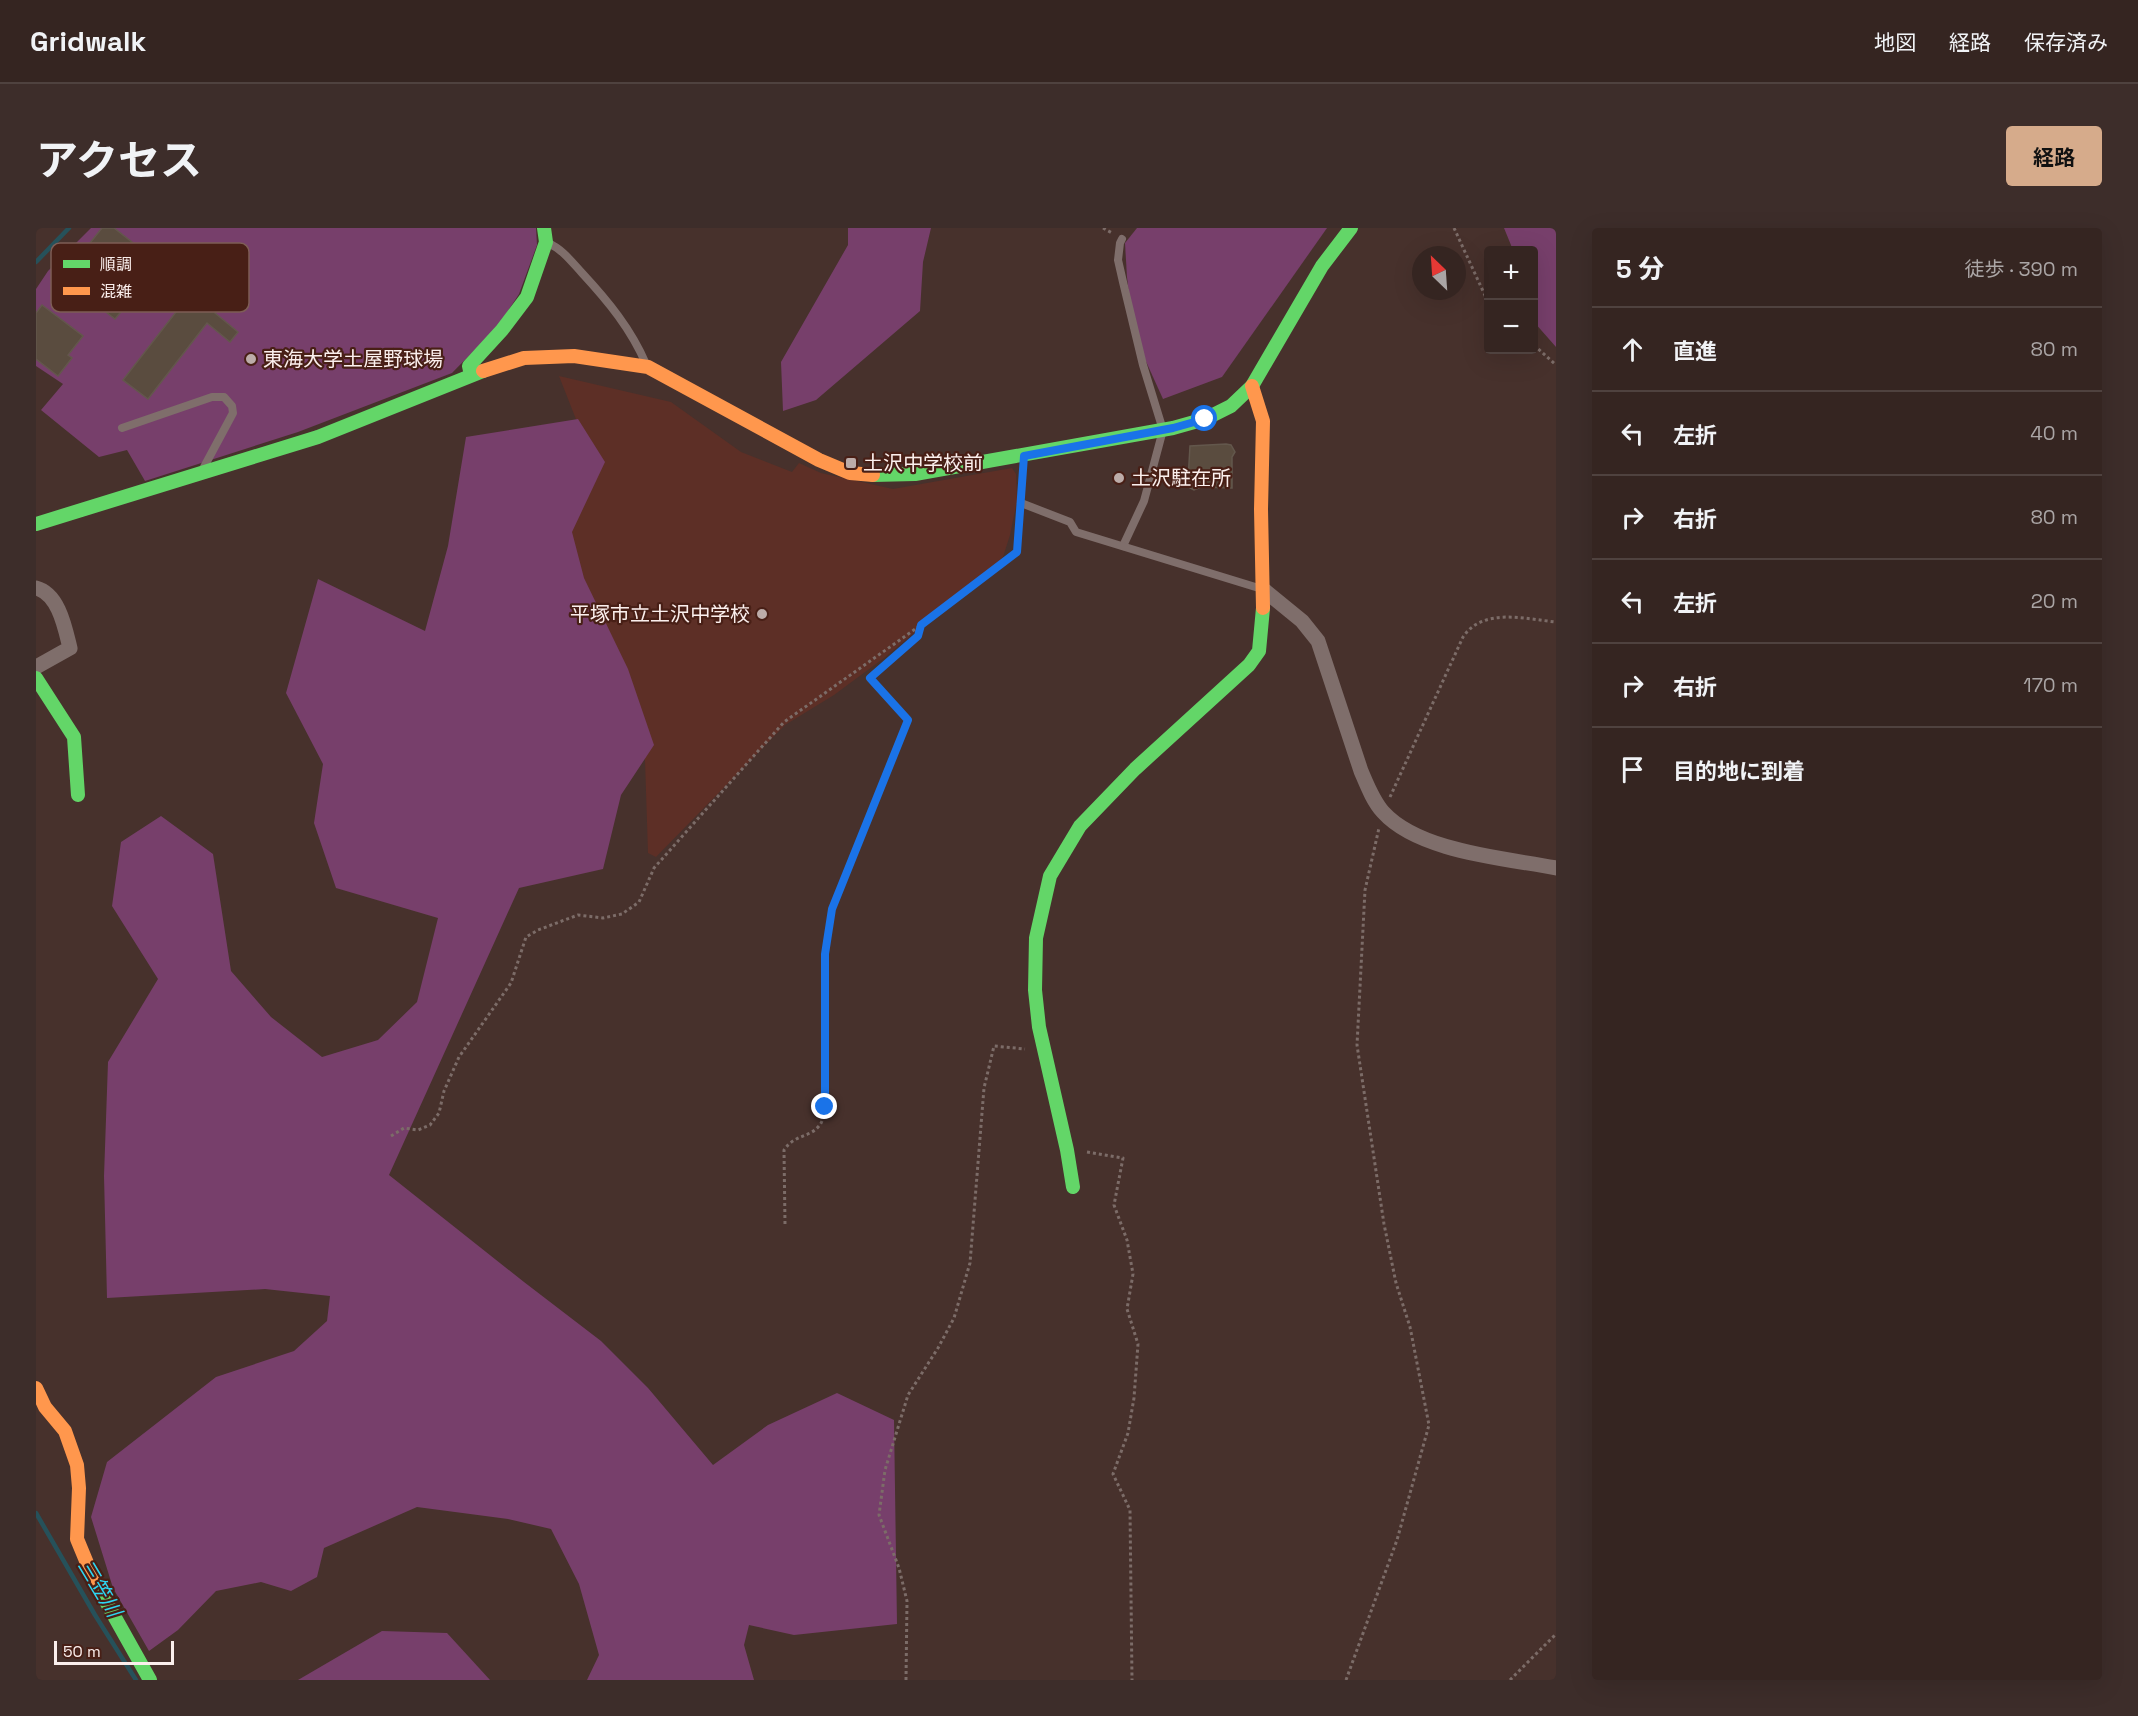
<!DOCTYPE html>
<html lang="ja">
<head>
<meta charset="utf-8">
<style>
	:root { --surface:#352521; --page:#3d2d2a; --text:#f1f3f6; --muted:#aaa5a5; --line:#4f423f; --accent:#d6ab8b }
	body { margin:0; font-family:"Space Grotesk","Noto Sans JP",sans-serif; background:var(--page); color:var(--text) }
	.controls { position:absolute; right:18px; top:18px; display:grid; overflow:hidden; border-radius:6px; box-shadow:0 6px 24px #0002 }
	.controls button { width:54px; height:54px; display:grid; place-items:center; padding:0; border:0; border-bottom:2px solid var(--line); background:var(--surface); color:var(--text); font:30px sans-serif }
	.compass { position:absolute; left:1376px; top:18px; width:54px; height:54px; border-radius:50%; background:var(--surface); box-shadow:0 6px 24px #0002; rotate:335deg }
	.scale { position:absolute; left:18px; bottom:15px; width:120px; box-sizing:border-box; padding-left:6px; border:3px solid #fbefed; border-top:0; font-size:16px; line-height:21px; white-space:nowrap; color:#fbefed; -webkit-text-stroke:4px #481f16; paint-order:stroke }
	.stop { position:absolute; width:18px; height:18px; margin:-14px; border:4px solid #1a73e8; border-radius:50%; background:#fff }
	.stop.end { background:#1a73e8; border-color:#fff; box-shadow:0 2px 6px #0008 }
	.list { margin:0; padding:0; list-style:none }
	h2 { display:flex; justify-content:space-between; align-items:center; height:78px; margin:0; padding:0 24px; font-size:26px }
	h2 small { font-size:20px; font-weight:400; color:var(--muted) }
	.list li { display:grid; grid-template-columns:39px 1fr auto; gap:18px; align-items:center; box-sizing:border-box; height:84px; padding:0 24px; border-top:2px solid var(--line) }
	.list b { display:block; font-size:22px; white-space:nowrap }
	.list em { font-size:20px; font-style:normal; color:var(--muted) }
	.icon { flex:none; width:33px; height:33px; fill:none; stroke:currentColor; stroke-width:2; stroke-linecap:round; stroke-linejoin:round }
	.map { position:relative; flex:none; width:1520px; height:1452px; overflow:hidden; border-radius:6px }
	header { display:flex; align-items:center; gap:36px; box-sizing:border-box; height:84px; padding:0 30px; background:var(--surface); border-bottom:2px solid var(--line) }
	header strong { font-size:28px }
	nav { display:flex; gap:33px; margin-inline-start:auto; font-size:21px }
	.intro { display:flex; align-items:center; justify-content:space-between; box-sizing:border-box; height:144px; padding:0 36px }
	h1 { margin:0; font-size:42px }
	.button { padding:15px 27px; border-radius:6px; background:var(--accent); color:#111; font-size:21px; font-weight:700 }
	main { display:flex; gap:36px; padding:0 36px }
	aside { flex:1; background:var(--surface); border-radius:6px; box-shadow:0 6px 24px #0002 }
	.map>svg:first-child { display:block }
	.built { fill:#5d2f26 }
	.green { fill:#773f6b }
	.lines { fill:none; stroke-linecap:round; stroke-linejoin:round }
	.stream { stroke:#26515a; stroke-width:4.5 }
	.building { fill:#5a4c3f; stroke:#63574c; stroke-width:1.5 }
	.path { stroke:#7c6c68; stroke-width:3; stroke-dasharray:3 3; stroke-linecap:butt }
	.lane { stroke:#7f6e6b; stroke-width:8 }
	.street { stroke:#7f6e6b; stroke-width:15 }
	.fast { stroke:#63d668; stroke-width:14 }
	.slow { stroke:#ff974d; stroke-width:14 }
	.route { stroke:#1a73e8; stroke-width:8 }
	.poi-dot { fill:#bcaca9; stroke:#481f16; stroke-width:2 }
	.labels { text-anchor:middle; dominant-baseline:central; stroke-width:4.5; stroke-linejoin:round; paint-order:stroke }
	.poi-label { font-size:20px; fill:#fbefed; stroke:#481f16; text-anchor:start }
	.water-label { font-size:21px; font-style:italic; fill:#2dd6f3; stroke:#481f16 }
	.key { fill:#481f16; stroke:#7e5d56; stroke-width:1.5 }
	.key-label { font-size:16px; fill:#fbefed }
</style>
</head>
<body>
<header>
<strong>Gridwalk</strong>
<nav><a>地図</a><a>経路</a><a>保存済み</a></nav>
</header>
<div class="intro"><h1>アクセス</h1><a class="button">経路</a></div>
<main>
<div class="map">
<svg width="1520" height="1452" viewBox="0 0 1520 1452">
	<rect width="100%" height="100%" fill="#47312c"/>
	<polygon class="built" points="523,148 635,174 705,224 756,244 763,235 785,245 857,261 976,240 980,246 981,273 974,307 967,329 955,341 848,430 798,467 749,497 620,629 612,625 608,501 522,296 558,237"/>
	<g class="green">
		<polygon points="55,0 500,0 501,17 483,66 462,98 416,145 262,204 109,253 91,222 63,229 5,182 27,156 0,138 0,61 12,43"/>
		<polygon points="812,0 895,0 887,34 884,83 780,172 747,183 745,134 812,17"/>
		<polygon points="1101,0 1291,0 1186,149 1127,171 1098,107 1091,49 1089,15"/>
		<polygon points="1468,0 1520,0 1520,119 1498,94 1498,22 1477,22"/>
		<polygon points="542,191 569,234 536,304 548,350 592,441 618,517 585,567 567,641 483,660 353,947 488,1054 565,1113 612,1160 677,1237 732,1197 801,1165 858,1192 861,1396 758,1407 713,1397 708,1417 718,1452 551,1452 563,1427 543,1356 515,1301 472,1291 381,1279 288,1320 281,1349 255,1363 225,1354 180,1363 142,1402 113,1423 77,1360 55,1289 71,1234 180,1149 258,1123 291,1093 294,1068 229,1061 71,1070 68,948 72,834 122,751 76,678 85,614 125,588 177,626 195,743 235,789 286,829 342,812 381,774 402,690 300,660 278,595 287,536 250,465 282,351 389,403 412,318 430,209"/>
		<polygon points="346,1403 411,1405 454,1452 262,1452"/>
	</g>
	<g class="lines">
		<g class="stream">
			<polyline points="0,34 33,0"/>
			<polyline points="0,1285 59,1387 100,1452"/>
		</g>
	</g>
	<g class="building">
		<polygon points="66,0 78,0 124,36 79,91 26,50"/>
		<polygon points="154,66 162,72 164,70 181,83 179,85 202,104 194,114 171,95 112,171 87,152"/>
		<polygon points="6,77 47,108 32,127 36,130 22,148 0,131 0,85"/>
		<polygon points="1190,216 1195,217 1199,224 1196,229 1196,260 1165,259 1158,262 1154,260 1152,253 1154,218"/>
	</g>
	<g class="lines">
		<g class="path">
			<polyline points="1067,0 1076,5"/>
			<polyline points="1418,0 1452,74"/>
			<polyline points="1498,117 1520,137"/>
			<polyline points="985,264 987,244"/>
			<path d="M1354,569L1427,409C1447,379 1489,391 1520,394"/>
			<polyline points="355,908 368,900 382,902 394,897 403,885 408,863 423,829 475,755 490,709 502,702 542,687 567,690 586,686 603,674 618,640 748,494 885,397 981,324 984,286"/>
			<polyline points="1051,924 1087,930 1078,977 1091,1012 1097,1046 1091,1081 1102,1116 1098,1170 1092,1205 1077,1246 1094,1282 1096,1452"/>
			<path d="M749,996L748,922C759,906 773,910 783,898C787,894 788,885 789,879V726L791,704L796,681L872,492L834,450L882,408L885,398"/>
			<polyline points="870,1452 871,1373 863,1340 843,1287 849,1242 872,1167 902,1120 918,1090 934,1035 948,860 958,818 989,821"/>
			<polyline points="1310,1452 1361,1312 1393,1197 1374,1099 1360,1055 1348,996 1321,817 1329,662 1343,600"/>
			<polyline points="1474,1452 1520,1406"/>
		</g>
		<g class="lane">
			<polyline points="1086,11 1084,15 1082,32 1087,54 1107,137 1127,202 1108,273 1087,318"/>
			<path d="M512,15C526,21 535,33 546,45C572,73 595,101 610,136"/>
			<polyline points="86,200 176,169 188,169 196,178 197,185 168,239"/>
			<polyline points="985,275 1034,294 1040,304 1226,361"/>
		</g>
		<g class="street">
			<path d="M0,360C23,366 29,400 34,420L0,439"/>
			<path d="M1228,362L1266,393L1282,413L1325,543C1331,557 1337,573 1347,584C1383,624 1469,630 1520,640"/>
		</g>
		<g class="fast">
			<polyline points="435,147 433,138 466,102 491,69 510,14 508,0"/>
			<polyline points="837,247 879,246 1137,200 1169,191 1195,178 1216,158 1286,38 1315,0"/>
			<polyline points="0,296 282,209 447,143"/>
			<polyline points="0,450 38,509 42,567"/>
			<polyline points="1037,959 1031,922 1003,799 999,762 1000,710 1014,648 1044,598 1099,541 1213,437 1223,423 1227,380"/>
			<polyline points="58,1352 114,1452"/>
		</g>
		<g class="slow">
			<polyline points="447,143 488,130 538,128 612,139 783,232 814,245 837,247"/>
			<polyline points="1216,158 1227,193 1225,281 1227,380"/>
			<polyline points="0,1160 9,1179 29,1203 41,1237 43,1260 41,1311 58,1352"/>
		</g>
	</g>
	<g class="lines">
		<polyline class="route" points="789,879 789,726 796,681 872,492 834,450 882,408 885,397 981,324 988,228 1137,200 1169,191"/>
	</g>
	<g class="poi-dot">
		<circle cx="215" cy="131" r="6"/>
		<rect x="809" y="229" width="12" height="12" rx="3"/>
		<circle cx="1083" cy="250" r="6"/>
		<circle cx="726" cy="386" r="6"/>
	</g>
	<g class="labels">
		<g class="poi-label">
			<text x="227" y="131">東海大学土屋野球場</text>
			<text x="827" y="235">土沢中学校前</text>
			<text x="1095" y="250">土沢駐在所</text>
			<text x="714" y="386" text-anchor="end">平塚市立土沢中学校</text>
		</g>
		<g class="water-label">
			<text transform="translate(64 1360) rotate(59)">三笠川</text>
		</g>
	</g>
	<rect x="15" y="15" width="198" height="69" rx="9" class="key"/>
	<rect x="27" y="32" width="27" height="8" fill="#63d668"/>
	<rect x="27" y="59" width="27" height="8" fill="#ff974d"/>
	<g class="key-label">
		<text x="64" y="42">順調</text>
		<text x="64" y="69">混雑</text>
	</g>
</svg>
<div class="controls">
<button>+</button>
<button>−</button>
</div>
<svg class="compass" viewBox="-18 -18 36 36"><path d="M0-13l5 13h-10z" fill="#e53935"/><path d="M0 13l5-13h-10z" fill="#aaa5a5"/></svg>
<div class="scale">50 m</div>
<div class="stop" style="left:1169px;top:191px"></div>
<div class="stop end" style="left:789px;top:879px"></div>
</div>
<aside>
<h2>5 分<small>徒歩 · 390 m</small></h2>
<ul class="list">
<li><svg class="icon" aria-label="ahead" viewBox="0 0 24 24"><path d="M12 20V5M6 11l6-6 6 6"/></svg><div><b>直進</b></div><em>80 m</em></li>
<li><svg class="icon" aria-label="left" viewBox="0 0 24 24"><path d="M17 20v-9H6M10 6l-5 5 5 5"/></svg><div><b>左折</b></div><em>40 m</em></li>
<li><svg class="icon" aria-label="right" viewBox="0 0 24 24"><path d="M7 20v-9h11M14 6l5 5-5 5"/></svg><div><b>右折</b></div><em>80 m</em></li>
<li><svg class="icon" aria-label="left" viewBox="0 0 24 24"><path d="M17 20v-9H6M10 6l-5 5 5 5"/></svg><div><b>左折</b></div><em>20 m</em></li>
<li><svg class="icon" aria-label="right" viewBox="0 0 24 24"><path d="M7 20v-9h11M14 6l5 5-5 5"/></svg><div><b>右折</b></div><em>170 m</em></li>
<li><svg class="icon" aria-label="arrive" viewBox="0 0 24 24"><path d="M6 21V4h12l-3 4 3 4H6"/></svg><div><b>目的地に到着</b></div></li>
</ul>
</aside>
</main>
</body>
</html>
